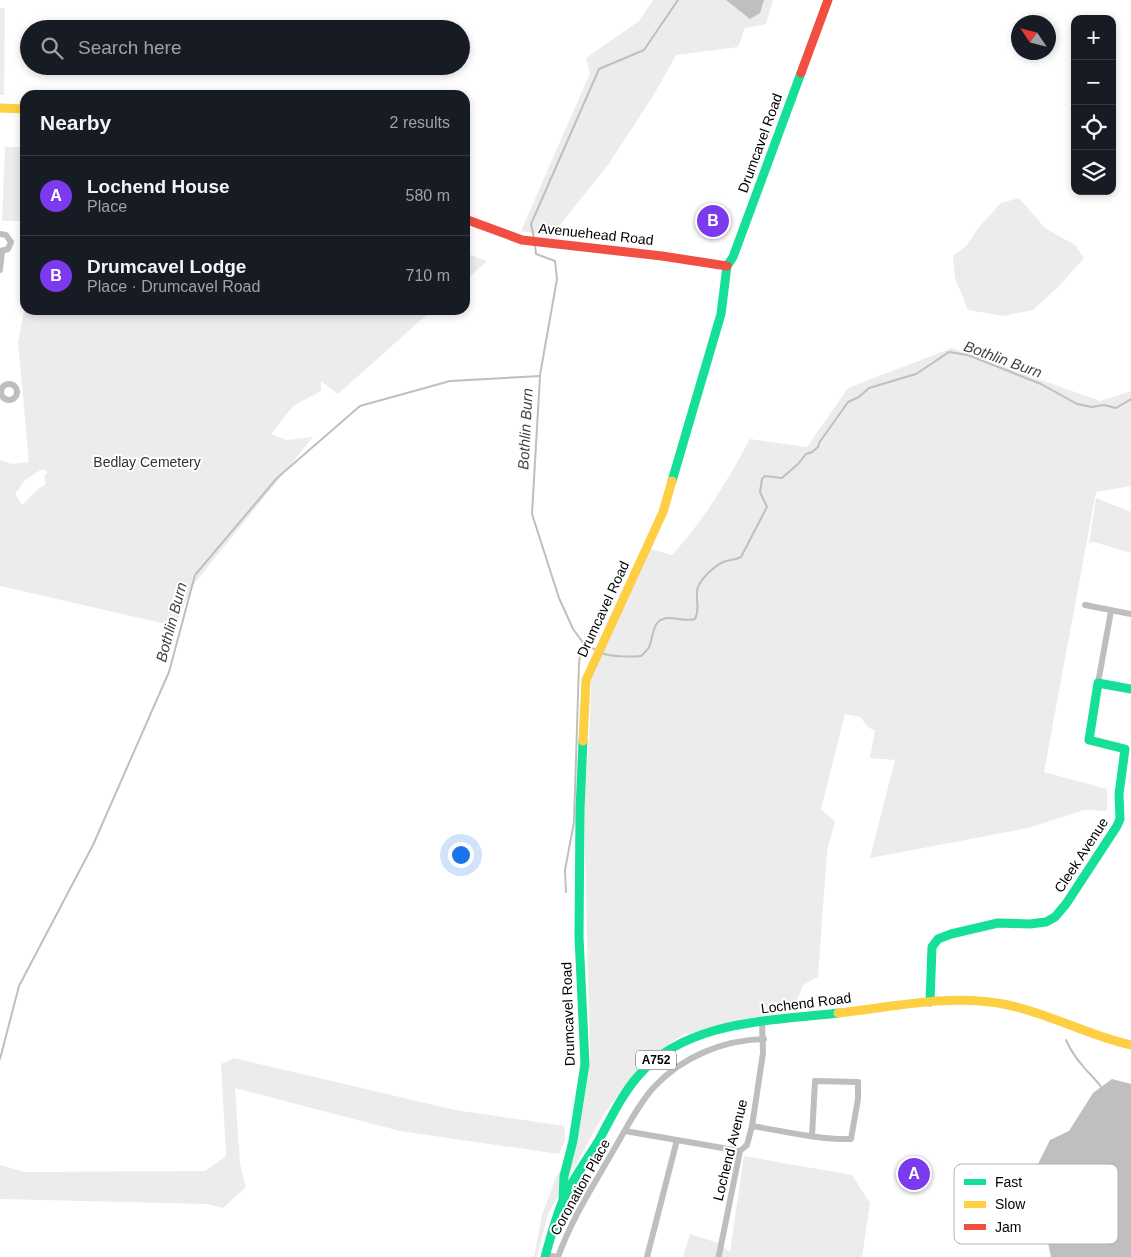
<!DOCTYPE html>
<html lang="en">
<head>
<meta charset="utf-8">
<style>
	:root { --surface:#171b24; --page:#20242c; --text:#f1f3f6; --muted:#9ea1a6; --line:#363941; --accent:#7c3aed }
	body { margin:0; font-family:Arial,sans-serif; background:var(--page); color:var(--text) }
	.controls { position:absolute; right:15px; top:15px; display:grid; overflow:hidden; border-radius:10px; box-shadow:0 2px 8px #0003 }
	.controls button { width:45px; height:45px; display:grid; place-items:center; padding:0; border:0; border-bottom:1px solid var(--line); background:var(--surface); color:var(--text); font:25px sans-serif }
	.compass { position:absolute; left:1011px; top:15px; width:45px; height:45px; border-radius:50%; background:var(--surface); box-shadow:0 2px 8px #0003; rotate:305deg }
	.you { position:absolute; left:460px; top:854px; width:18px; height:18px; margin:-12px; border:4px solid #fff; border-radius:50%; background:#1a73e8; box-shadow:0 0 0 8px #1a73e833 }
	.badge { display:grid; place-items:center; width:32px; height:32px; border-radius:50%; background:var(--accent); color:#fff; font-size:16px; font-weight:700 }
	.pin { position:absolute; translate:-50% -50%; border:2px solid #fff; box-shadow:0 1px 5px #0006 }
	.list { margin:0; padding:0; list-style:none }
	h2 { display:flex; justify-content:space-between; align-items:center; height:65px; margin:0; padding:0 20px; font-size:21px }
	h2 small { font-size:16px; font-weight:400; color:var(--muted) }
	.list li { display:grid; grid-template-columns:32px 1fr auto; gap:15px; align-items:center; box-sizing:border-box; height:80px; padding:0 20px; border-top:1px solid var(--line) }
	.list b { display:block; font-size:19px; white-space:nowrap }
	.list p { margin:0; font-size:16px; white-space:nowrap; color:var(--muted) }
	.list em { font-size:16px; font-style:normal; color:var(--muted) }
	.icon { flex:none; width:28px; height:28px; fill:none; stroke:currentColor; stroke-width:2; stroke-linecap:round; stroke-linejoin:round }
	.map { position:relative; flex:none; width:1131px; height:1257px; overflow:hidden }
	.search { position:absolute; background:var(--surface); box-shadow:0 2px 8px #0003; left:20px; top:20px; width:450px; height:55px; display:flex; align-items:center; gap:12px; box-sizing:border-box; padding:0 18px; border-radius:28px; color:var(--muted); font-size:19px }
	.panel { position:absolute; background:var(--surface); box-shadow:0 2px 8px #0003; left:20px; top:90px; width:450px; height:225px; border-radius:15px }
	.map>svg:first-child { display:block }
	.green { fill:#ececec; fill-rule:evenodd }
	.water { fill:#bfbfbf }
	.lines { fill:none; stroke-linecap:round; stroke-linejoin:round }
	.stream { stroke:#bfbfbf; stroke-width:2 }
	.street { stroke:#bebebe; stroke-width:6 }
	.fast { stroke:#16e098; stroke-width:9 }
	.slow { stroke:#ffcf43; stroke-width:9 }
	.jam { stroke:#f24e42; stroke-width:9 }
	.labels { text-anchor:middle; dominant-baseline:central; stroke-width:4; stroke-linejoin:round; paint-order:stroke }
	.shield { fill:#fff; stroke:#4c4c4c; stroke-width:1 }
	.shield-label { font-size:12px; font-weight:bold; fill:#000 }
	.street-label { font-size:14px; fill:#000; stroke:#fff }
	.park-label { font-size:14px; fill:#333; stroke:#fff }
	.water-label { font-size:15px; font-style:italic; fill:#444; stroke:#fff }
	.key { fill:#fff; stroke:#b2b2b2; stroke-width:1 }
	.key-label { font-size:14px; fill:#000 }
</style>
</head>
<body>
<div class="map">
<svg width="1131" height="1257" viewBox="0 0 1131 1257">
	<rect width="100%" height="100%" fill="#fff"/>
	<g class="green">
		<polygon points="653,0 773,0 766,24 745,28 738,47 676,55 653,96 608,165 551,236 521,231 590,73 586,58 639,21"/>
		<polygon points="0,8 5,8 4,95 0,95"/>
		<polygon points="5,147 25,147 25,221 2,221"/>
		<polygon points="1019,198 1045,228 1075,245 1084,258 1060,285 1033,310 1003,316 968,310 955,278 953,256 966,246 979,227 1001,203"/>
		<polygon points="465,253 487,261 465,281"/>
		<path d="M25,306V310H432L338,394L321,381V391L293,406L271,434L286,440L313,437L193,585L175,626L0,586V460L12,464L29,462L18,342ZM42,469L48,472L44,476L46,484L38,489L22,505L15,494L25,480Z"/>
		<path d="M952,348L1100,401L1131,391V486L1096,492L1044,772L1107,789V811L1084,810L1028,828L870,858L895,760L870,758L875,730L869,728L860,717L845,714L821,809L835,821L827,851L818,977L803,985L793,1011L748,1018L682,1035L643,1062L604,1114L548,1214L537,1257H534L542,1215L556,1177L578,1142L590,1060L584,812L590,721L591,680L607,638L650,549L672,555C704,520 728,480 750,439L807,447L848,388Z"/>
		<polygon points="1096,498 1131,512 1131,553 1094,542 1089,543"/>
		<polygon points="234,1058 455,1110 565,1126 565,1141 559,1154 400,1131 235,1088 240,1164 246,1187 223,1208 207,1204 0,1199 0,1165 24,1172 205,1171 226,1156 221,1064"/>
		<polygon points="744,1156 852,1175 870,1203 862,1257 683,1257 690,1234 718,1243 730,1252"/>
	</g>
	<g class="water">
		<polygon points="726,0 764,0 760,13 750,19"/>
		<polygon points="1112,1079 1131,1084 1131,1257 1051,1257 1044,1224 1036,1168 1050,1140 1069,1131 1093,1093"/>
	</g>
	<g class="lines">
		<g class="stream">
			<polyline points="534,238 531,224 599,69 644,50 678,0"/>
			<polyline points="535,245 536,254 555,261 557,279 540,375"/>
			<path d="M602,653C611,657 631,657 641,656C643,654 647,651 649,647C654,637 651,620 667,618C676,617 686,622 695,619C700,609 696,602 697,592C697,581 716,564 726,561C732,560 735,560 741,557L767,507L760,492L762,479L765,476L782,478L798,464L806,454L812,452L818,447L819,443L848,402L859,397L869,388L916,374L949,352L968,355L1041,384L1077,404L1092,407L1104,405L1116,408L1131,399"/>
			<polyline points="566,892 565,870 574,822 579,664 581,647 584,644"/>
			<path d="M1066,1040C1070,1049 1075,1057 1082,1065C1088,1073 1095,1078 1101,1087"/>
			<polyline points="0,1059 19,986 93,845 169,672 195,575 277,478 360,406 450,381 540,376 532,514 559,598 573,629 584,644 596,650"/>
		</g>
		<g class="street">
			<polyline points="0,234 6,235 11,242 8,249 0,251"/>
			<polyline points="0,270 2,251"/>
			<circle cx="9" cy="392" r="8"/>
			<polyline points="1085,605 1131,614"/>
			<polyline points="1098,683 1111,611"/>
			<path d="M752,1126C784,1131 818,1140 851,1139L858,1099V1082L815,1081L812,1136"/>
			<polyline points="625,1131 740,1151"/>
			<path d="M546,1255L558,1257C571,1221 590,1191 609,1158C623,1135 636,1107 654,1087C682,1057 723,1040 764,1039"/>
			<polyline points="719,1255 740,1151 747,1145 752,1126 763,1053 762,1021"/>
			<polyline points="647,1257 677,1140"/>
		</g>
		<g class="fast">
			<polyline points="672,481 721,314 727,266 733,257 801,73"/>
			<polyline points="930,1002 932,947 938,939 951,934 998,923 1030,924 1046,922 1055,917 1066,904 1117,826 1120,819 1119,794 1125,749 1089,740 1098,683 1131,689"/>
			<polyline points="563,1201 564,1176 573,1141 585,1064 579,937 580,810 583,741"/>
			<path d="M545,1257C551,1236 556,1215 565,1196C575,1176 588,1158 599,1140C611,1118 622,1094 639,1075C687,1020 771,1021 838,1013"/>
		</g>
		<g class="slow">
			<polyline points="0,108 25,109"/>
			<polyline points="583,741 586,680 663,512 672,481"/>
			<path d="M838,1013C894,1007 952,993 1008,1005C1051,1014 1089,1036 1131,1045"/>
		</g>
		<g class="jam">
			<polyline points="801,73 828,0"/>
			<polyline points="465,219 522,240 662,256 727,266"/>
		</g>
	</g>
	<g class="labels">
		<rect class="shield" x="636" y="1050.5" width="40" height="19" rx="4"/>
		<g class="shield-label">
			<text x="656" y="1060">A752</text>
		</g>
		<g class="street-label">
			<text transform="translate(760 143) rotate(-70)">Drumcavel Road</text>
			<text transform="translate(596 234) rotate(6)">Avenuehead Road</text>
			<text transform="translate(603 609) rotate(-65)">Drumcavel Road</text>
			<text transform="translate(1081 855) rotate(-57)">Cleek Avenue</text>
			<text transform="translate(806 1003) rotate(-7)">Lochend Road</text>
			<text transform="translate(568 1014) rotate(-92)">Drumcavel Road</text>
			<text transform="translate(730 1150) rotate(-76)">Lochend Avenue</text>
			<text transform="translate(580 1187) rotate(-61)">Coronation Place</text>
		</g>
		<g class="park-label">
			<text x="147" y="462">Bedlay Cemetery</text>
		</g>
		<g class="water-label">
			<text transform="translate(1003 359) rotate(20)">Bothlin Burn</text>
			<text transform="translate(525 429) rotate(-87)">Bothlin Burn</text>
			<text transform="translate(171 622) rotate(-75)">Bothlin Burn</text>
		</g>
	</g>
	<rect x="954" y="1164" width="164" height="80" rx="8" class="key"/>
	<rect x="964" y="1179" width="22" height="6" fill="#16e098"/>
	<rect x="964" y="1201" width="22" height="7" fill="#ffcf43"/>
	<rect x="964" y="1224" width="22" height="6" fill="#f24e42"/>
	<g class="key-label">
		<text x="995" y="1187">Fast</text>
		<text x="995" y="1209">Slow</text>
		<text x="995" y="1232">Jam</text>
	</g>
</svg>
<div class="controls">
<button>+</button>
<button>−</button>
<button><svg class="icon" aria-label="locate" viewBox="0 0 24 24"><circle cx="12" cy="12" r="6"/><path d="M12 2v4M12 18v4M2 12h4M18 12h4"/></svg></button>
<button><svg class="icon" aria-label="layers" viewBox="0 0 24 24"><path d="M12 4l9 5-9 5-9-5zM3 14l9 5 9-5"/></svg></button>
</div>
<svg class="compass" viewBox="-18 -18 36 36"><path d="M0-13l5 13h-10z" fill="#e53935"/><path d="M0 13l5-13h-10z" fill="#9ea1a6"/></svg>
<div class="you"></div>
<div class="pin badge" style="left:914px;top:1174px">A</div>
<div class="pin badge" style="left:713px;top:221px">B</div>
<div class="search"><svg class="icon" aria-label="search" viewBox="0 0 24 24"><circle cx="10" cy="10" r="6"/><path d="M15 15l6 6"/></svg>Search here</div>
<section class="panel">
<h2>Nearby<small>2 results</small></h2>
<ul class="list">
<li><span class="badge">A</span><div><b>Lochend House</b><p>Place</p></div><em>580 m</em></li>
<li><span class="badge">B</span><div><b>Drumcavel Lodge</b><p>Place · Drumcavel Road</p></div><em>710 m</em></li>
</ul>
</section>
</div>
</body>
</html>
